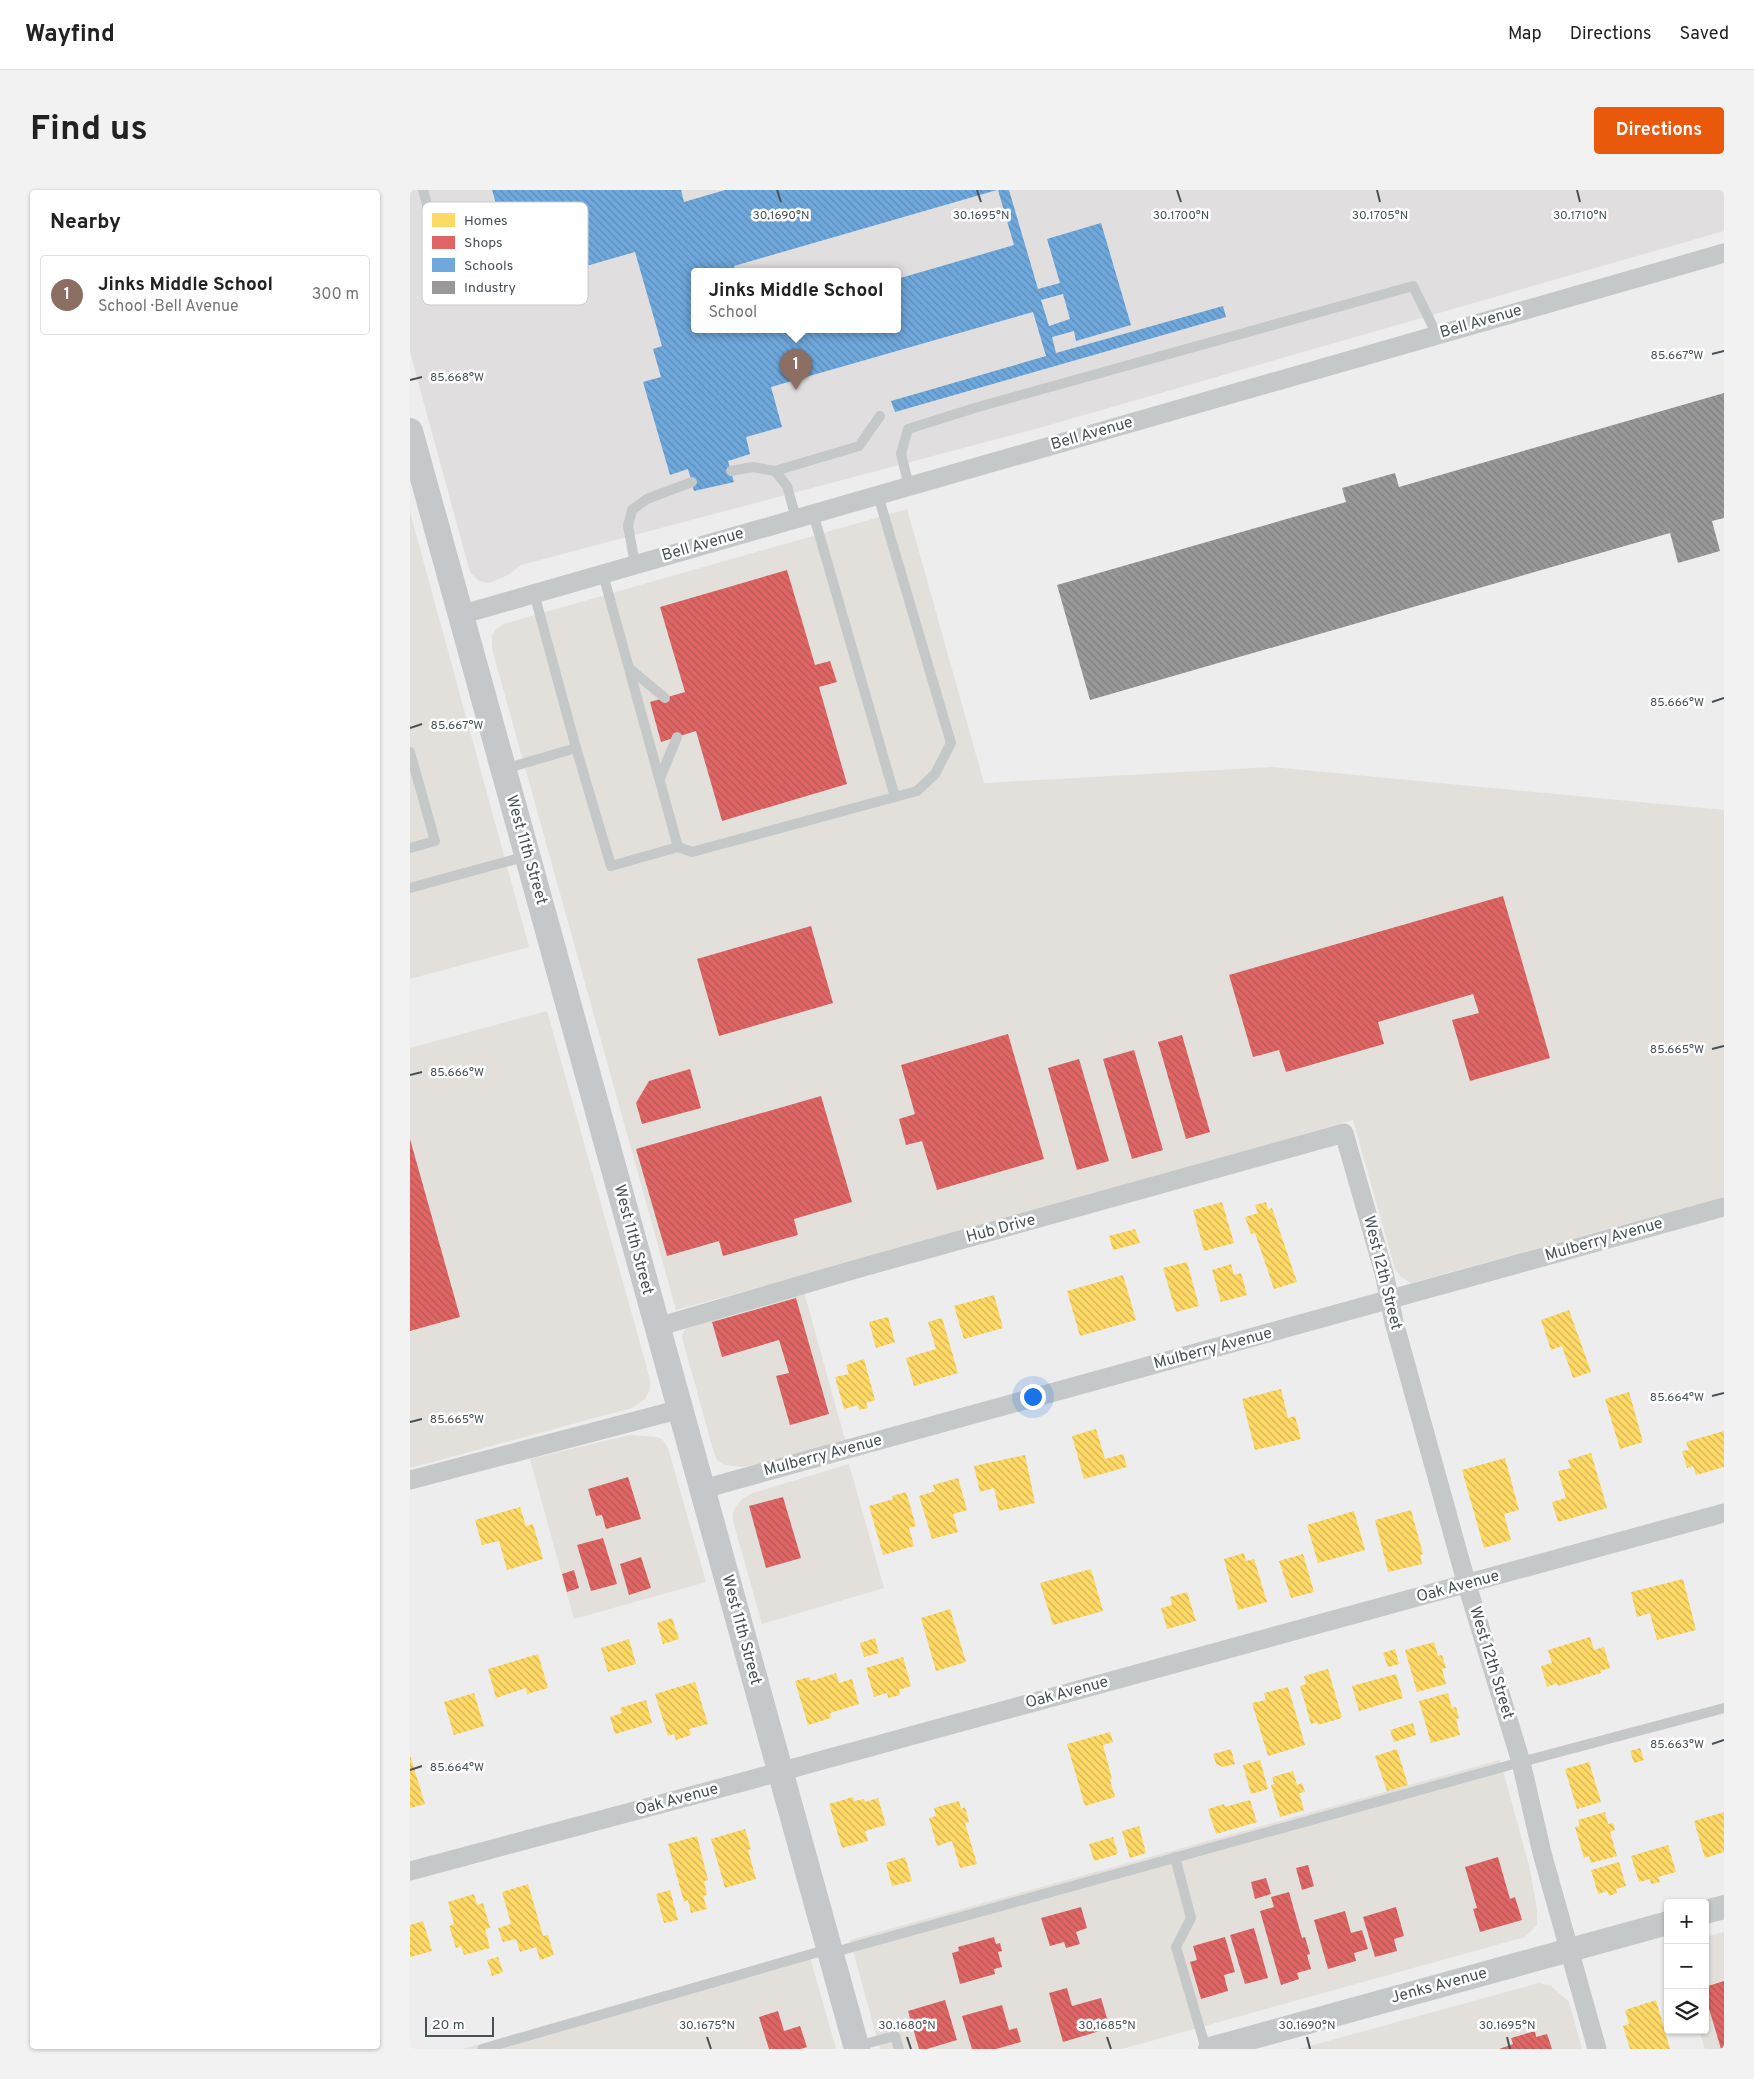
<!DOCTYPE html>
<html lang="en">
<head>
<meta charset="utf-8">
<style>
	:root { --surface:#fff; --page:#f2f2f2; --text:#222; --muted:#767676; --line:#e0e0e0; --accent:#ea580c }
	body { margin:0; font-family:Overpass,sans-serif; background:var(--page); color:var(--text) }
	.controls { position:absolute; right:15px; bottom:15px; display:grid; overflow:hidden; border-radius:5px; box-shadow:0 1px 4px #0004 }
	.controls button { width:45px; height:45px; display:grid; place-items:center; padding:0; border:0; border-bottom:1px solid var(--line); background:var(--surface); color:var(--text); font:25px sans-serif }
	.scale { position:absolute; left:15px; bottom:12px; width:69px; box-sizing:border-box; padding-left:5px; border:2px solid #475257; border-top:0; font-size:14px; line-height:18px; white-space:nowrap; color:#475257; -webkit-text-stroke:4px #fff; paint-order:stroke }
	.you { position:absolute; left:622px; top:1206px; width:18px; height:18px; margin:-12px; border:4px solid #fff; border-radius:50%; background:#1a73e8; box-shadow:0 0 0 8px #1a73e833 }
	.badge { display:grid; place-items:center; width:32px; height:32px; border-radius:50%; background:var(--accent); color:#fff; font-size:16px; font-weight:700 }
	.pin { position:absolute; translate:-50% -41px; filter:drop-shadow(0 1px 2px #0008) }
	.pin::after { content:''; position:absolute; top:26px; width:18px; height:15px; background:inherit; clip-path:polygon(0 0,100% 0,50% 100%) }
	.popup { position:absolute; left:281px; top:78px; width:210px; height:65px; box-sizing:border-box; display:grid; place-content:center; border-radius:5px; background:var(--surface); filter:drop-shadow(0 1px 4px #0005); font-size:16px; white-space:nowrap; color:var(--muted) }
	.popup b { font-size:19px; color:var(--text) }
	.popup::after { content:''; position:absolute; left:50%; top:100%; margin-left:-10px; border:10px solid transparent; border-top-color:var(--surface) }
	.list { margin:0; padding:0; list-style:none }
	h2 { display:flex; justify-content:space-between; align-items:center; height:65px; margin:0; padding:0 20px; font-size:21px }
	h2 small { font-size:16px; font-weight:400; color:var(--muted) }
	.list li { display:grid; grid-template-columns:32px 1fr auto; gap:15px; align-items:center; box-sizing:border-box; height:80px; margin:0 10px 10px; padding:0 10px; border:1px solid var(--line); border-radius:5px }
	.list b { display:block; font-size:19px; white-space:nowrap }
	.list p { margin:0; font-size:16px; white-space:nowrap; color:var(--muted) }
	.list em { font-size:16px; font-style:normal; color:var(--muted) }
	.icon { flex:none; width:28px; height:28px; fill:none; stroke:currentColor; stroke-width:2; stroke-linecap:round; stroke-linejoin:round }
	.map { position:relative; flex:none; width:1314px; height:1859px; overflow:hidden; border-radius:5px }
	header { display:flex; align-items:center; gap:30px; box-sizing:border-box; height:70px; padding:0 25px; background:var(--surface); border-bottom:1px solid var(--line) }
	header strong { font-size:24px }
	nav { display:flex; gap:28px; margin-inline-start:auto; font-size:18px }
	.intro { display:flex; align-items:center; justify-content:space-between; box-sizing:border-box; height:120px; padding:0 30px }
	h1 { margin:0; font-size:35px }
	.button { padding:12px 22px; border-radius:5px; background:var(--accent); color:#fff; font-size:18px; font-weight:700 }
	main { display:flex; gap:30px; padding:0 30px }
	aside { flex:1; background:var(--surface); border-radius:5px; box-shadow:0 1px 4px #0004 }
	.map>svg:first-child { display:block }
	.commercial { fill:#e3dfda }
	.education { fill:#e0dedf; fill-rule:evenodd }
	.homes { fill:url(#homes-back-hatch) }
	.shops { fill:url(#shops-back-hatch) }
	.schools { fill:url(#schools-back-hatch); fill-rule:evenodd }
	.industry { fill:url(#industry-back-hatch) }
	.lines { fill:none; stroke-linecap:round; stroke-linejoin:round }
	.service { stroke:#c5c8c8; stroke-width:10 }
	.minor { stroke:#c5c8c8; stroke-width:19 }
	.tertiary { stroke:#c5c8c8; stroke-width:24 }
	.secondary { stroke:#c5c8ca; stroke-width:26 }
	.ticks { fill:none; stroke:#475257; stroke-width:2 }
	.labels { text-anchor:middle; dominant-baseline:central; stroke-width:5; stroke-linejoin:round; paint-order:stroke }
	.street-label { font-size:16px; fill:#475257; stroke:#fff }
	.key { fill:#fff; stroke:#c8cbcd; stroke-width:1 }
	.key-label { font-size:14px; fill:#475257 }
	.ticks-label { font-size:12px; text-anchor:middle; fill:#475257; stroke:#fff; stroke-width:5; stroke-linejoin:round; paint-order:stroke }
</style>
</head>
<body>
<header>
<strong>Wayfind</strong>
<nav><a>Map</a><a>Directions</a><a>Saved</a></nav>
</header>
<div class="intro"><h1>Find us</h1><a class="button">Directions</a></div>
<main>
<aside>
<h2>Nearby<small></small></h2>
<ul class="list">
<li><span class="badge" style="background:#8d6e63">1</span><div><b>Jinks Middle School</b><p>School · Bell Avenue</p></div><em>300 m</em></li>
</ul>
</aside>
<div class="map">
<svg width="1314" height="1859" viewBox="0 0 1314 1859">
	<defs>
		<pattern id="homes-back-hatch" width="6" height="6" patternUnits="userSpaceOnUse" patternTransform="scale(1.25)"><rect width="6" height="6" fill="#ffd966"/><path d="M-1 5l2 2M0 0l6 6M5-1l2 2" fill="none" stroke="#d0b357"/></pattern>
		<pattern id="shops-back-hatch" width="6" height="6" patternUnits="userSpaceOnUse" patternTransform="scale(1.25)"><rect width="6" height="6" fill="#e06666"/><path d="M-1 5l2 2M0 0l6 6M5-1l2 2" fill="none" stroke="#b75757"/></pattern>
		<pattern id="schools-back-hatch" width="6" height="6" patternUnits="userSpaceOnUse" patternTransform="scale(1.25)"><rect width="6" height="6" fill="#6fa8dc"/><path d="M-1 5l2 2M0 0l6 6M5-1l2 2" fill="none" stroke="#5d8bb5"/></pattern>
		<pattern id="industry-back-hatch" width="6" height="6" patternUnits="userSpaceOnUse" patternTransform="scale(1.25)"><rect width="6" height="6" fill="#999"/><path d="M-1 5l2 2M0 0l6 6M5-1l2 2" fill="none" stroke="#7f7f80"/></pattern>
	</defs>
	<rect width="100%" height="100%" fill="#eeeded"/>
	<g class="commercial">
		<polygon points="497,319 574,593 862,577 1314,620 1314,1007 1001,1093 990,1086 985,1079 943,930 633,1019 266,1120 82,459 82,445 86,439 94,434"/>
		<polygon points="0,322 119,757 0,789"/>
		<polygon points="137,821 240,1189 240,1200 235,1209 222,1218 0,1278 0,858"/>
		<polygon points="394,1102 436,1253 375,1270 332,1277 315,1275 307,1270 304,1263 272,1148 273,1142 278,1137"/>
		<polygon points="219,1245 247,1247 252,1249 258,1258 296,1392 164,1429 120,1269"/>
		<polygon points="439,1274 474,1398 352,1434 323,1331 323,1323 326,1316 333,1308 343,1303"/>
		<polygon points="1090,1570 1119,1675 1127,1719 1127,1735 1115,1747 712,1859 470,1859 440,1750"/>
		<polygon points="1314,1742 1314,1859 1295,1859 1289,1840 1295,1840 1295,1747"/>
		<polygon points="398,1760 426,1859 53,1859"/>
		<polygon points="1129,1793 1141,1796 1159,1812 1172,1859 889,1859"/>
	</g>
	<path class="education" d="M0,0H1314V41L629,238L111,375L98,385L79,393L69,391L60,382L0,162ZM285,81H487V139H285Z"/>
	<g class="homes">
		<polygon points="812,1012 824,1053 794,1061 783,1020"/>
		<polygon points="856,1012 858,1020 862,1018 887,1092 864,1099 845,1043 841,1044 835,1027 848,1023 845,1015"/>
		<polygon points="725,1039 730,1053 703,1060 699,1046"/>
		<polygon points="777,1072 789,1116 766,1122 753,1078"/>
		<polygon points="821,1074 824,1085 831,1083 837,1105 811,1112 802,1080"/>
		<polygon points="713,1085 726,1130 670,1146 657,1101"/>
		<polygon points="584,1105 593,1138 554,1149 544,1116"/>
		<polygon points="1159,1120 1181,1182 1163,1188 1152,1156 1141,1160 1131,1130"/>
		<polygon points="478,1127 485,1152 466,1158 459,1132"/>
		<polygon points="532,1128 548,1183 504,1196 496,1168 526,1159 518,1132"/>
		<polygon points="454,1169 465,1210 456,1213 458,1218 449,1220 448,1215 434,1219 425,1187 439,1184 436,1175"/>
		<polygon points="871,1199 878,1228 885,1226 891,1249 845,1260 832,1209"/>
		<polygon points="1219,1202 1233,1252 1210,1259 1195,1209"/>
		<polygon points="686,1239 695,1269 713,1264 717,1277 674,1289 662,1246"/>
		<polygon points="1314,1241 1314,1277 1286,1285 1283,1276 1277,1278 1272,1261 1279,1260 1276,1252"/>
		<polygon points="1181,1263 1197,1318 1148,1332 1142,1312 1156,1308 1148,1281 1161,1278 1158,1270"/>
		<polygon points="615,1265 625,1313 589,1321 584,1298 570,1302 564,1276"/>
		<polygon points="1095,1268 1109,1320 1094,1324 1101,1350 1074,1358 1052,1280"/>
		<polygon points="548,1288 557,1320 543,1324 548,1342 522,1349 509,1306 525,1301 523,1295"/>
		<polygon points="496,1302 506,1336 499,1338 504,1356 473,1365 459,1316 483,1309 482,1306"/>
		<polygon points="110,1317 116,1336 123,1334 133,1369 97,1380 89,1351 72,1355 65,1330"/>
		<polygon points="1001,1320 1013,1364 1010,1365 1012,1374 978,1382 965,1330"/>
		<polygon points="944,1321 955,1360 908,1373 897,1335"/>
		<polygon points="834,1363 836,1371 844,1369 857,1412 828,1420 814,1369"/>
		<polygon points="893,1364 904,1402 881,1408 869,1371"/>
		<polygon points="681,1379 693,1421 643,1435 630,1393"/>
		<polygon points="1273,1389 1286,1440 1247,1450 1240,1423 1227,1427 1221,1402"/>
		<polygon points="777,1402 786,1431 757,1439 751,1418 762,1415 760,1407"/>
		<polygon points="540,1419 556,1472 526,1481 511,1428"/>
		<polygon points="262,1428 269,1449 253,1454 247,1433"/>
		<polygon points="1180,1447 1184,1460 1194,1457 1200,1478 1190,1481 1191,1483 1148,1496 1147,1493 1137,1497 1131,1476 1142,1473 1138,1460"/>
		<polygon points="465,1448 469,1463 454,1467 450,1453"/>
		<polygon points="219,1449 226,1474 198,1482 191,1458"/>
		<polygon points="1024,1452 1028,1466 1032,1465 1036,1478 1032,1479 1036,1494 1007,1502 995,1460"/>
		<polygon points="985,1459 989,1474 978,1477 973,1463"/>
		<polygon points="128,1464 138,1498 117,1504 116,1498 86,1508 78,1479"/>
		<polygon points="493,1467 501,1496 489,1500 490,1505 478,1508 477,1503 464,1507 456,1478"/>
		<polygon points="918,1479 932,1528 908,1535 907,1532 901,1534 890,1496 896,1494 894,1486"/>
		<polygon points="426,1483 429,1493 442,1489 449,1514 420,1523 421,1528 398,1535 385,1491 399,1487 401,1491"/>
		<polygon points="986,1484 993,1508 949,1521 942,1496"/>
		<polygon points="285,1492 298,1534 279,1539 281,1545 266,1550 264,1544 258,1546 245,1504"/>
		<polygon points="878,1497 895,1555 858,1566 842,1513 856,1510 854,1503"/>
		<polygon points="64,1503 74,1536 44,1545 34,1512"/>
		<polygon points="1038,1503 1042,1518 1046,1517 1049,1528 1046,1529 1050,1545 1021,1553 1009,1511"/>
		<polygon points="236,1510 242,1533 205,1544 200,1527 212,1523 210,1518"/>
		<polygon points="1003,1533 1006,1545 984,1552 980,1540"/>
		<polygon points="700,1542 703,1552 693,1555 702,1589 700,1590 705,1607 675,1616 657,1554"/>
		<polygon points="1230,1558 1234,1570 1224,1573 1220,1561"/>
		<polygon points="821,1559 825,1574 813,1577 806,1574 803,1564"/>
		<polygon points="987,1559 998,1595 977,1601 965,1566"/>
		<polygon points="0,1565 15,1614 0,1618"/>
		<polygon points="850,1570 858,1599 841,1604 833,1575"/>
		<polygon points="1179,1572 1191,1612 1167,1619 1155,1579"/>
		<polygon points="883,1581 887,1595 892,1593 895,1602 889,1603 894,1620 870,1627 861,1595 864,1594 862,1587"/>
		<polygon points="443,1607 444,1611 454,1609 455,1612 468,1608 476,1635 455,1641 458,1651 432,1658 419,1614"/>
		<polygon points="840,1610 847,1632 806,1644 798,1619 814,1614 815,1617"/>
		<polygon points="549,1611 551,1619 555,1617 559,1632 555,1633 567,1674 550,1678 542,1651 527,1656 519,1628 526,1626 524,1618"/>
		<polygon points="1195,1622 1198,1634 1203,1633 1205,1640 1200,1642 1207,1666 1181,1673 1179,1666 1174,1668 1165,1637 1170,1636 1168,1630"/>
		<polygon points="1314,1622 1314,1662 1295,1668 1284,1631"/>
		<polygon points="729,1636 736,1663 720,1668 712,1641"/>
		<polygon points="335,1639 341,1659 338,1660 346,1689 315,1698 301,1649"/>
		<polygon points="287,1646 298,1690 294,1691 297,1705 293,1706 297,1719 281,1723 278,1710 274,1712 258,1654"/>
		<polygon points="703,1647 708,1664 684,1671 679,1654"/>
		<polygon points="1258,1655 1266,1682 1248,1687 1250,1692 1241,1694 1240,1689 1229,1692 1221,1666"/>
		<polygon points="495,1667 502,1691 482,1696 476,1673"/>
		<polygon points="1209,1672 1216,1696 1206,1699 1207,1703 1199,1706 1197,1701 1188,1704 1181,1680"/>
		<polygon points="118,1694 133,1746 138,1745 144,1765 130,1770 126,1757 110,1762 106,1749 93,1752 88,1738 101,1734 92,1702"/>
		<polygon points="260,1700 268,1730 254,1733 246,1704"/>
		<polygon points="64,1704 67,1715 73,1713 80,1738 75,1739 80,1758 54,1765 51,1756 46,1758 39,1736 44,1734 38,1712"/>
		<polygon points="13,1731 22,1761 0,1767 0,1735"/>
		<polygon points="88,1767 93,1782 82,1786 77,1770"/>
		<polygon points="1246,1810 1260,1859 1220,1859 1213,1836 1219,1834 1215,1820"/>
	</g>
	<g class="shops">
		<polygon points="377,380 405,475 420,471 427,492 409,497 437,594 312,631 286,541 251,552 240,512 275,502 250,417"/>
		<polygon points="1093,706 1140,868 1060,891 1042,830 1069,823 1063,804 968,832 974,854 876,882 869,860 843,867 819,785"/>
		<polygon points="401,736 423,813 309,846 287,769"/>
		<polygon points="598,844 634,969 527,1000 512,951 496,955 489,929 505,924 491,875"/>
		<polygon points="772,845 800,942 776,949 748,852"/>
		<polygon points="724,860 753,960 722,969 693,869"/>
		<polygon points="669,869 699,971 667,980 638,878"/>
		<polygon points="280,879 291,918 232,934 226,913 239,891"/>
		<polygon points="411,906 442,1012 384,1029 388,1045 313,1066 309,1051 257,1066 226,959"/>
		<polygon points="0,949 50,1127 0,1141"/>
		<polygon points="386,1108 419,1224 380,1235 366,1186 379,1183 369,1150 312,1167 302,1132"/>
		<polygon points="218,1287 231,1329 196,1339 192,1325 186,1326 178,1299"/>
		<polygon points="373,1307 391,1368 356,1378 339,1316"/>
		<polygon points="193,1348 207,1394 181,1401 167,1355"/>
		<polygon points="231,1367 241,1398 219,1405 210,1374"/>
		<polygon points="164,1380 169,1398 157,1402 152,1384"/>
		<polygon points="1088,1667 1100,1709 1105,1707 1112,1730 1070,1742 1063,1719 1067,1718 1055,1677"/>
		<polygon points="898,1675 904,1696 892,1700 886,1678"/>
		<polygon points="856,1688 861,1704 845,1709 841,1692"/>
		<polygon points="879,1702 892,1748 895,1747 900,1764 897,1765 901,1779 887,1783 889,1789 871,1795 850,1721 864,1717 861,1707"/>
		<polygon points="671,1717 677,1738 666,1742 670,1754 656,1758 654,1752 640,1756 631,1728"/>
		<polygon points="986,1717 994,1746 984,1749 987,1761 965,1767 953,1727"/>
		<polygon points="935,1721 941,1743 952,1740 958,1759 944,1763 946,1771 918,1779 904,1730"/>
		<polygon points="844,1738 858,1788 835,1794 820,1745"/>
		<polygon points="584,1747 586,1754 590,1753 592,1761 588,1762 592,1777 584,1779 585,1784 550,1794 542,1763 549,1761 548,1757"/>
		<polygon points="815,1747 825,1782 814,1785 818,1801 791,1809 780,1772 787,1770 783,1756"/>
		<polygon points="1314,1791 1314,1859 1311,1859 1295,1805 1295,1797"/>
		<polygon points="657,1798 662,1816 691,1808 700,1838 653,1852 639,1803"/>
		<polygon points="535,1810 547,1850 517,1859 509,1859 498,1821"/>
		<polygon points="592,1815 599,1840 607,1838 611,1852 586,1859 562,1859 552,1826"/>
		<polygon points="368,1821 374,1841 390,1836 397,1857 391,1859 359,1859 349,1827"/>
		<polygon points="1125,1841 1126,1847 1137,1844 1142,1859 1089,1859 1103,1854 1101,1848"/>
	</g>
	<path class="schools" d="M82,0H271L274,12L315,0H587L324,76L325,81H285V139H487V89L604,55L588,0H599L628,99L650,93L637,49L691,33L721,135L666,151L664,141L642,147L646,163L813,116L816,127L485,222L481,211L636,166L623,122L361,197L372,237L336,247L340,264L318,271L324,292L284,301L278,279L260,285L233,192L251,187L243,159L252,156L225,62L110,95ZM653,104L660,129L639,136L631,110Z"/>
	<polygon class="industry" points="1314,203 1314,328 1302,331 1310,361 1268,373 1260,343 680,510 647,395 936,312 932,298 985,283 989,297"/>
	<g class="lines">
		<g class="service">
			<polyline points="13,0 39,94"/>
			<polyline points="321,281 343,277 365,281 377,296 386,328"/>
			<polyline points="365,281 449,256 470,226"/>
			<polyline points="499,296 491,264 498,239 568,217 1003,96 1027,145"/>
			<polyline points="403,323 485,607"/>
			<polyline points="225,374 218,336 222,320 237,309 282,292"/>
			<polyline points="193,384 268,657 282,662 507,601 525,584 541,553 468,305"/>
			<polyline points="219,478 255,508"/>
			<polyline points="166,558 201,676 268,657"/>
			<polyline points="0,562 25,651 0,658"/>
			<polyline points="94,579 166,558 124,403"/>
			<polyline points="250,588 267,547"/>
			<polyline points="0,698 117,666"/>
			<polyline points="765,1667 781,1728 766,1757 796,1859"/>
			<polyline points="421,1763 1111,1572 1314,1518"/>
			<polyline points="447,1856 485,1846 489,1859"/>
			<polyline points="72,1859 419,1759"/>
		</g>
		<g class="minor">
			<polyline points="50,425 1314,63"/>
			<polyline points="247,1137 457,1076 934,943 974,1083 984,1132 1057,1395 1111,1572 1132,1663 1187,1859"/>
			<polyline points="0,1290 271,1219"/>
			<polyline points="293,1299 1314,1017"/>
			<polyline points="0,1681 329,1593 1314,1323"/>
		</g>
		<g class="tertiary">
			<polyline points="1295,1722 1314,1717"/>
			<polyline points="800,1859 1258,1733"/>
		</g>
		<polyline class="secondary" points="0,241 447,1859"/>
	</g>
	<path class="ticks" d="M367,0L371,12M567,0L571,12M767,0L771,12M967,0L970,12M1167,0L1170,12M1302,164L1314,161M0,190L12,187M1302,512L1314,508M0,538L12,534M1302,859L1314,856M0,885L12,882M1302,1206L1314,1203M0,1232L12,1229M1302,1554L1314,1550M0,1580L12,1576M297,1847L301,1859M497,1847L501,1859M697,1847L701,1859M897,1847L900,1859M1097,1847L1100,1859"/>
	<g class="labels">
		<g class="street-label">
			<text transform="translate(1071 132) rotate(-16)">Bell Avenue</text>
			<text transform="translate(682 244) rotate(-16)">Bell Avenue</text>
			<text transform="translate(293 355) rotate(-16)">Bell Avenue</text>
			<text transform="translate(116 660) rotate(74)">West 11th Street</text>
			<text transform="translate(591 1039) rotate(-15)">Hub Drive</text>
			<text transform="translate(223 1050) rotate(75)">West 11th Street</text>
			<text transform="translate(1194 1050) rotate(-16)">Mulberry Avenue</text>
			<text transform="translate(972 1083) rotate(76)">West 12th Street</text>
			<text transform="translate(803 1159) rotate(-15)">Mulberry Avenue</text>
			<text transform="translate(413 1266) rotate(-15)">Mulberry Avenue</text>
			<text transform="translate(1048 1397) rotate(-15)">Oak Avenue</text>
			<text transform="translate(331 1440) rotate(75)">West 11th Street</text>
			<text transform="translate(1081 1473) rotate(73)">West 12th Street</text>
			<text transform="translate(657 1503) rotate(-15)">Oak Avenue</text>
			<text transform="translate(267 1610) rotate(-15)">Oak Avenue</text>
			<text transform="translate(1029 1796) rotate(-15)">Jenks Avenue</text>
		</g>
	</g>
	<rect x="12" y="12" width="166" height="103" rx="8" class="key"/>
	<rect x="22" y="23" width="23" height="14" fill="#ffd966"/>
	<rect x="22" y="46" width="23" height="13" fill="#e06666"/>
	<rect x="22" y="68" width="23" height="14" fill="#6fa8dc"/>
	<rect x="22" y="91" width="23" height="13" fill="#999"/>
	<g class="key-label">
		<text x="54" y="35">Homes</text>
		<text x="54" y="57">Shops</text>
		<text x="54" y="80">Schools</text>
		<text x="54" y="102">Industry</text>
	</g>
	<g class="ticks-label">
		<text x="371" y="29">30.1690°N</text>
		<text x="571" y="29">30.1695°N</text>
		<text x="771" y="29">30.1700°N</text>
		<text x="970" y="29">30.1705°N</text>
		<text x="1170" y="29">30.1710°N</text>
		<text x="1267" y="169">85.667°W</text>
		<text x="47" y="191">85.668°W</text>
		<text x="1267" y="516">85.666°W</text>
		<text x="47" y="539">85.667°W</text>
		<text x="1267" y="863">85.665°W</text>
		<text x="47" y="886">85.666°W</text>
		<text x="1267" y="1211">85.664°W</text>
		<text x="47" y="1233">85.665°W</text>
		<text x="1267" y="1558">85.663°W</text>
		<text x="47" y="1581">85.664°W</text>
		<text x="297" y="1839">30.1675°N</text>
		<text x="497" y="1839">30.1680°N</text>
		<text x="697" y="1839">30.1685°N</text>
		<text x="897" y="1839">30.1690°N</text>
		<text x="1097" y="1839">30.1695°N</text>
	</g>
</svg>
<div class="controls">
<button>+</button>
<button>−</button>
<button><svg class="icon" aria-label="layers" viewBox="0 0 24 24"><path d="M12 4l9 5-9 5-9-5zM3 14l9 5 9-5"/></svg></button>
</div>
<div class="scale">20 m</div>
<div class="you"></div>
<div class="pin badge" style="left:386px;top:200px;background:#8d6e63">1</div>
<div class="popup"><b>Jinks Middle School</b>School</div>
</div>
</main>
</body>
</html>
